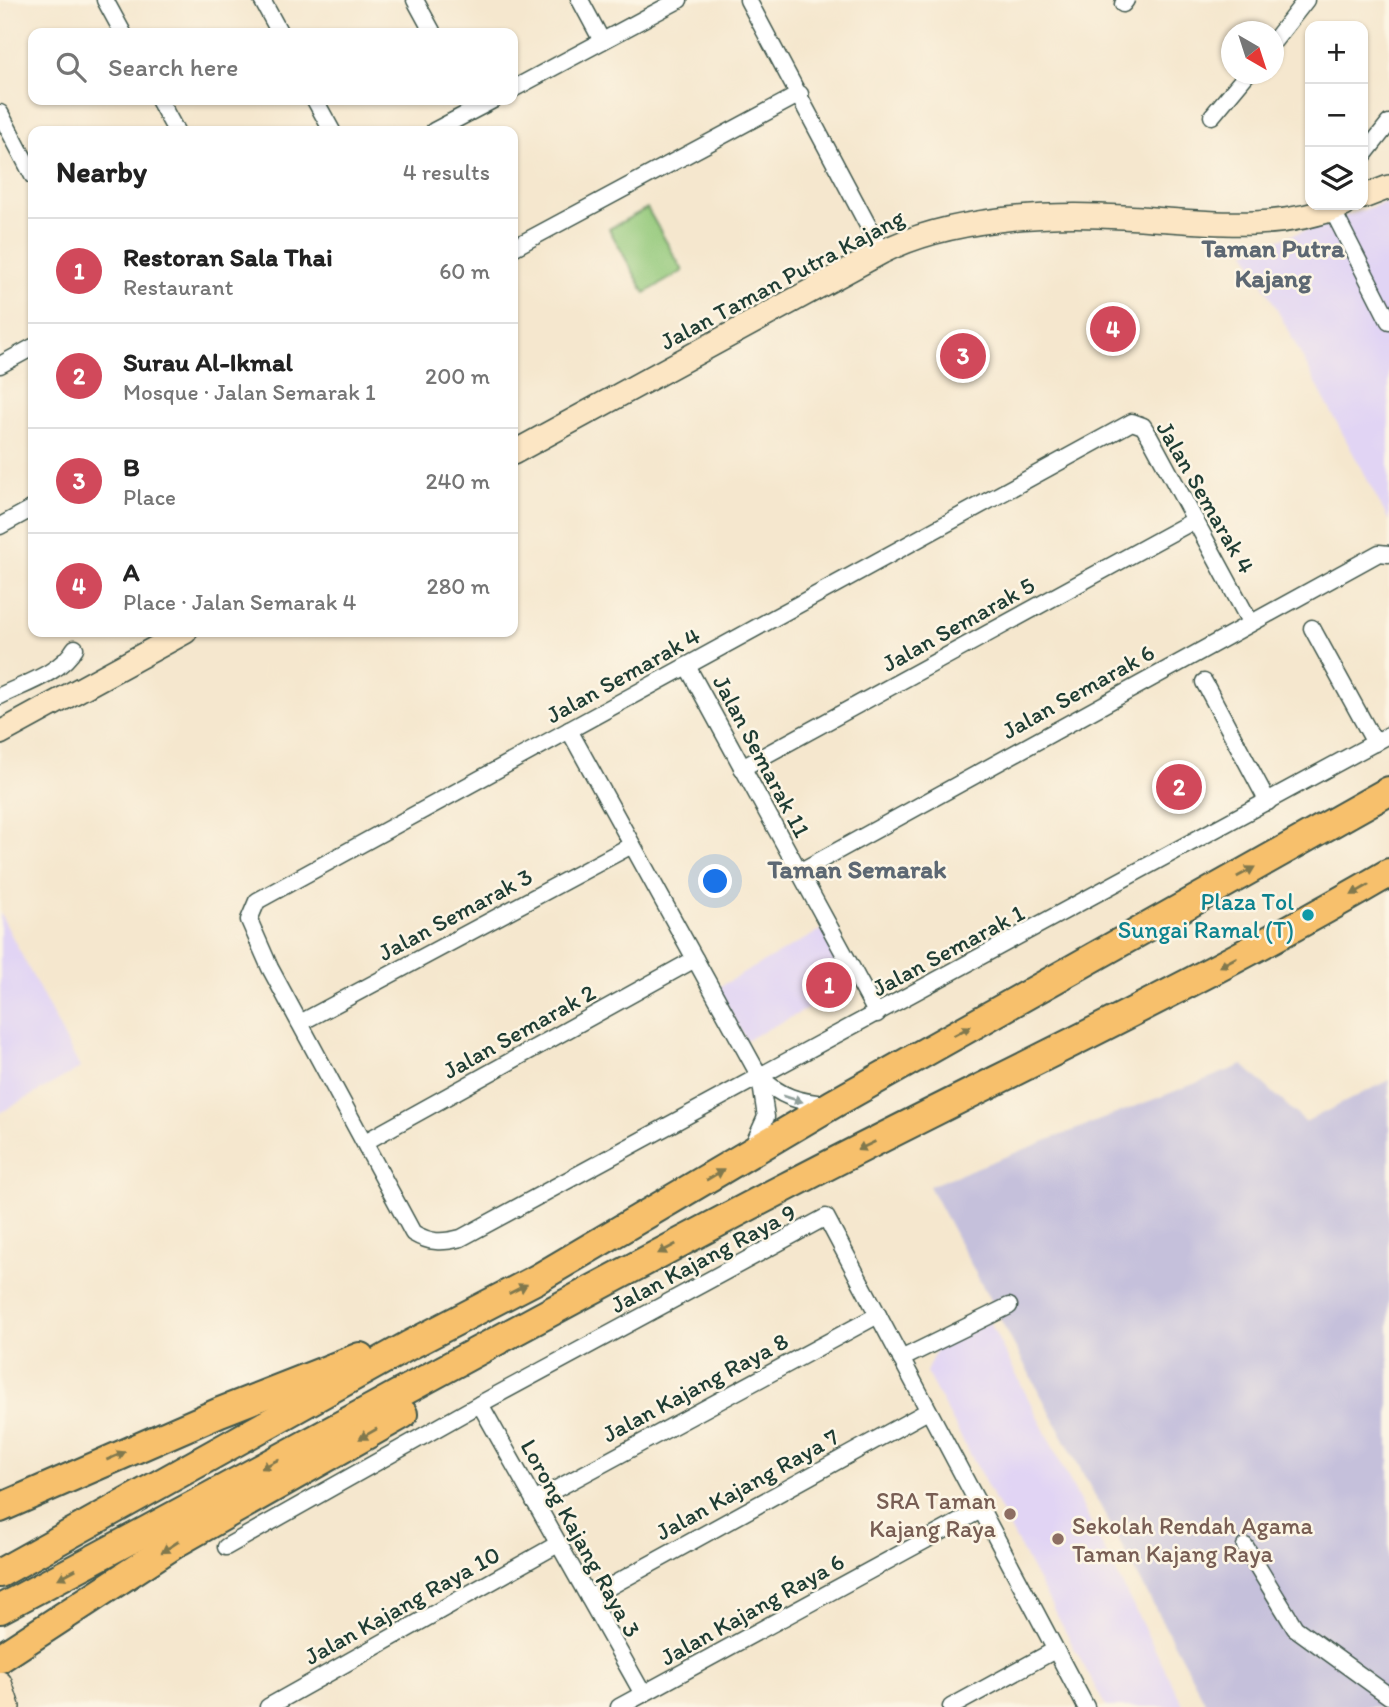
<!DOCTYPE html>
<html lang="en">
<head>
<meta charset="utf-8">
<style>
	:root { --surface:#fff; --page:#f2f2f2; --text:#222; --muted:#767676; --line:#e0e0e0; --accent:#d1495b }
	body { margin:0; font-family:Itim,sans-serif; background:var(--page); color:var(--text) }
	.controls { position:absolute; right:21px; top:21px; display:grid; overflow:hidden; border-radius:14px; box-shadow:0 2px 5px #0004 }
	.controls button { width:63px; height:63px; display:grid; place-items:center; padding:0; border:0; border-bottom:2px solid var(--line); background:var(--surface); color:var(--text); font:35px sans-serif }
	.compass { position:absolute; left:1221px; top:21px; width:63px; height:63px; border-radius:50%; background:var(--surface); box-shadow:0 2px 5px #0004; rotate:141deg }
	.you { position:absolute; left:716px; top:882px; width:24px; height:24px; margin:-18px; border:5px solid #fff; border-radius:50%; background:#1a73e8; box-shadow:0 0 0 10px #1a73e833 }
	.badge { display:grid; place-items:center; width:46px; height:46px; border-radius:50%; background:var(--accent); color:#fff; font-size:23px; font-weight:700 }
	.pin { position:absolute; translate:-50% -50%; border:4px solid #fff; box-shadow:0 2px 7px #0006 }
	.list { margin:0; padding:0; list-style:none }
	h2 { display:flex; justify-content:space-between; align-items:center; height:91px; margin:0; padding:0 28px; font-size:30px }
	h2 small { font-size:23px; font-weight:400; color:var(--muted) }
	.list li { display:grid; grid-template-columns:46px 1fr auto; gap:21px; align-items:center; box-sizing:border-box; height:105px; padding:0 28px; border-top:2px solid var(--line) }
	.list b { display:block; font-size:26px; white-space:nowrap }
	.list p { margin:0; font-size:23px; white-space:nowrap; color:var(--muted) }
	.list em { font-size:23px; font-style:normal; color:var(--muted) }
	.icon { flex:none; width:38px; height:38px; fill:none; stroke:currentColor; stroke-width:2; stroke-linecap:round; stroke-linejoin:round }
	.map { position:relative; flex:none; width:1389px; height:1707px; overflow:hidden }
	.search { position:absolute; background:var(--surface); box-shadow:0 2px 5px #0004; left:28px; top:28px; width:490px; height:77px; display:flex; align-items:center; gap:18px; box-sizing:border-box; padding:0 24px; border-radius:14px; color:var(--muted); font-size:26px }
	.panel { position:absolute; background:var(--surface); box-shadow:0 2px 5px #0004; left:28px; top:126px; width:490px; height:511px; border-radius:14px }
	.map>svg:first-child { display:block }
	.built { fill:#e1d4f4 }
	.industrial { fill:#c5c0db }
	.green { fill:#94c97b; stroke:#5a8358; stroke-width:2 }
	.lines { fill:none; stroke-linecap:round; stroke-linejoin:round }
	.street-casing { stroke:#3f564b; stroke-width:19 }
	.secondary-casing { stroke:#3f564b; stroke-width:26 }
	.highway-casing { stroke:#3f564b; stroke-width:32 }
	.street { stroke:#fff; stroke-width:16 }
	.secondary { stroke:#fce6c4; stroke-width:23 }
	.highway { stroke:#f7c06c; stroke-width:28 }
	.oneway { fill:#80784d }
	.oneway2 { fill:#8f9e9a }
	.culture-dot { fill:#0f9aa8; stroke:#fcf5e5; stroke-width:2.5 }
	.education-dot { fill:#8d6e63; stroke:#fcf5e5; stroke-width:2.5 }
	.labels { text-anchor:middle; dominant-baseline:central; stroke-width:5; stroke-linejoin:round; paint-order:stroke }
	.street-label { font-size:24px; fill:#1f3d34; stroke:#fcf5e5 }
	.culture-label { font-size:24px; fill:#0d838f; stroke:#fcf5e5; text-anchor:end }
	.education-label { font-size:24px; fill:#785e54; stroke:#fcf5e5; text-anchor:end }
	.neighbourhood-label { font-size:26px; font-weight:bold; fill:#5d6873; stroke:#fcf5e5 }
</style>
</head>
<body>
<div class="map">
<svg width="1389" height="1707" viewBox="0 0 1389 1707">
	<rect width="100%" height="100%" fill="#fcf5e5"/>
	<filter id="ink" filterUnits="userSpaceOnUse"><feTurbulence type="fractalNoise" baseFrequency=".0143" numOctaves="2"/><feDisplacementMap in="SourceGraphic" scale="14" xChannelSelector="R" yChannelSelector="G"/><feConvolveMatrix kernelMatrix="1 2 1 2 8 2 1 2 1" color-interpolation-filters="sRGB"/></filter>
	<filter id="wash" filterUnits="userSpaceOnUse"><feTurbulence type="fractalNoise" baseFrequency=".00686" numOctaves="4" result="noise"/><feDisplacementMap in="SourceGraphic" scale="28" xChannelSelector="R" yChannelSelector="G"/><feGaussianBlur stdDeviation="1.57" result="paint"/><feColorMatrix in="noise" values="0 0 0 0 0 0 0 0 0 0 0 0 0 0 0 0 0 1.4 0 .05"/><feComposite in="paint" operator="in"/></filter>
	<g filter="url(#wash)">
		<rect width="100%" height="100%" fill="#f5e7ce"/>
		<g class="built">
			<polygon points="1389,201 1389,521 1246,251"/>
			<polygon points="0,913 80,1068 0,1113"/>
			<polygon points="823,929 855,985 746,1040 717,988"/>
			<polygon points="989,1321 1184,1707 1106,1707 926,1372 936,1350"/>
		</g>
		<polygon class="industrial" points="1243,1065 1305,1122 1389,1080 1389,1707 1208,1707 929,1186"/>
		<polygon class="green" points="647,208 683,271 645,293 609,229"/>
	</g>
	<g filter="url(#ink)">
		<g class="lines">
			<defs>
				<g id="street">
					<polyline points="105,0 123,33"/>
					<polyline points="262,0 280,33"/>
					<polyline points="415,0 433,33"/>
					<polyline points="580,0 602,41"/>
					<polyline points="748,0 882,252"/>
					<polyline points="1123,4 1126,0"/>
					<polyline points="1274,41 1306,0"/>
					<polyline points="513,89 679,0"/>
					<polyline points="159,100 176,131"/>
					<polyline points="315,100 332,131"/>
					<polyline points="0,113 33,176"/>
					<polyline points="1212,116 1247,74"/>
					<polyline points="434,131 493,100"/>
					<polyline points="1363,156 1389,123"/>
					<polyline points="1332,209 1389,321"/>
					<polyline points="513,248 800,94"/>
					<polyline points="0,365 33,347"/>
					<polyline points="0,526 33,508"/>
					<path d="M1250,622L1150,437L1143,426L1132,422L257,901L249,920L270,968L413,1233C430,1243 442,1243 461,1238L1389,735"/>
					<polyline points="1312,628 1375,743"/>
					<polyline points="687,666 877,1014"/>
					<polyline points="1204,682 1268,802"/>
					<path d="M0,696C24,684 61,673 75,648"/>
					<polyline points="569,730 760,1077 766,1117 752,1148"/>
					<polyline points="742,768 1195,520"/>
					<polyline points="799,872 1379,553 1389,554"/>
					<polyline points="300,1023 632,845"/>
					<path d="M760,1077C781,1097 798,1102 827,1104"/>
					<polyline points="365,1142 695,959"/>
					<polyline points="901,1359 1009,1306"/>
					<polyline points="480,1404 643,1694"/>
					<polyline points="534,1501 878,1315"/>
					<polyline points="1245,1546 1295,1628 1389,1696"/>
					<polyline points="226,1547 480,1404 826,1217 1086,1707"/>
					<polyline points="589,1598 928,1411"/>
					<polyline points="268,1707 558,1544"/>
					<polyline points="619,1707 981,1510"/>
					<polyline points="951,1707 1055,1650"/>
				</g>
				<g id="secondary">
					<polyline points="1363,197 1389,187"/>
					<path d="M513,453L882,252C949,218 1048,212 1123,217C1201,221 1269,234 1344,205"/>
					<polyline points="0,733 185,632"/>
					<polyline points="0,1683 8,1707"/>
				</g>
				<g id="highway">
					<polyline points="0,1508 220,1412 360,1357"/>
					<polyline points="0,1573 408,1346 537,1279 833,1104 1389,791"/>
					<path d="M0,1609C263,1470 522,1324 786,1187C987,1082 1193,988 1389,873"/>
					<polyline points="0,1658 179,1541 403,1414"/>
				</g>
			</defs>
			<use href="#street" class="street-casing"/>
			<use href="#secondary" class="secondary-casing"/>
			<use href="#highway" class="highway-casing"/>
			<use href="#street" class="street"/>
			<use href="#secondary" class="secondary"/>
			<use href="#highway" class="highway"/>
		</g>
		<defs><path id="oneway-solid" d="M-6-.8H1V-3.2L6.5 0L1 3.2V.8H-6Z" transform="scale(1.75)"/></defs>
		<g class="oneway">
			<use href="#oneway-solid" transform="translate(1246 872) rotate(-29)"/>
			<use href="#oneway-solid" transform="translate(1360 890) rotate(150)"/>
			<use href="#oneway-solid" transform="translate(1228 962) rotate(152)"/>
			<use href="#oneway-solid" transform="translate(962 1031) rotate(-29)"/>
			<use href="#oneway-solid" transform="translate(866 1146) rotate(154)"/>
			<use href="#oneway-solid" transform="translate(715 1175) rotate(-31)"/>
			<use href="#oneway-solid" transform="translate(667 1249) rotate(152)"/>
			<use href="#oneway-solid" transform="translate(518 1289) rotate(-27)"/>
			<use href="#oneway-solid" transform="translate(368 1434) rotate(150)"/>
			<use href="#oneway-solid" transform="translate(116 1456) rotate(-23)"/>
			<use href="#oneway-solid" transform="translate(270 1464) rotate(152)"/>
			<use href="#oneway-solid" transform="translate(170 1547) rotate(147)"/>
			<use href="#oneway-solid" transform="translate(67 1574) rotate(152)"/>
		</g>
		<use class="oneway2" href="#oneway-solid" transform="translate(793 1099) rotate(17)"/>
	</g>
	<circle class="culture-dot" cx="1308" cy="915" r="7"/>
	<g class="education-dot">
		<circle cx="1010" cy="1514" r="7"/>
		<circle cx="1058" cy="1539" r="7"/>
	</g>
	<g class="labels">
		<g class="street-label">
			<text transform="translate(782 279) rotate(-28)">Jalan Taman Putra Kajang</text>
			<text transform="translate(1206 497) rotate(60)">Jalan Semarak 4</text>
			<text transform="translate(958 624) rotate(-29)">Jalan Semarak 5</text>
			<text transform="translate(623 675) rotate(-29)">Jalan Semarak 4</text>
			<text transform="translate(1078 691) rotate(-29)">Jalan Semarak 6</text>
			<text transform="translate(762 756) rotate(62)">Jalan Semarak 11</text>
			<text transform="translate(455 914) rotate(-28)">Jalan Semarak 3</text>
			<text transform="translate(948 950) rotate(-28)">Jalan Semarak 1</text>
			<text transform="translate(519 1031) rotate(-29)">Jalan Semarak 2</text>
			<text transform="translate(703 1258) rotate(-28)">Jalan Kajang Raya 9</text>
			<text transform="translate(695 1387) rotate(-28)">Jalan Kajang Raya 8</text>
			<text transform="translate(747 1484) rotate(-29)">Jalan Kajang Raya 7</text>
			<text transform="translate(581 1538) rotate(61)">Lorong Kajang Raya 3</text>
			<text transform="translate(402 1605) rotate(-29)">Jalan Kajang Raya 10</text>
			<text transform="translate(752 1609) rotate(-29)">Jalan Kajang Raya 6</text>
		</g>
		<g class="culture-label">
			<text x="1294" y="901">Plaza Tol<tspan x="1294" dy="28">Sungai Ramal (T)</tspan></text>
		</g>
		<g class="education-label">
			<text x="996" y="1500">SRA Taman<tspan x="996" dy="28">Kajang Raya</tspan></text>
			<text x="1072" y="1525" text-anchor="start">Sekolah Rendah Agama<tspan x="1072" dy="28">Taman Kajang Raya</tspan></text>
		</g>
		<g class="neighbourhood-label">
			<text x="1273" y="248">Taman Putra<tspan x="1273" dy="30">Kajang</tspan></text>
			<text x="857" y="869">Taman Semarak</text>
		</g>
	</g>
</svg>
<div class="controls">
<button>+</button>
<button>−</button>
<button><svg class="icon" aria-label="layers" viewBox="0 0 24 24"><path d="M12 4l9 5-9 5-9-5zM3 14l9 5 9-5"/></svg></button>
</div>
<svg class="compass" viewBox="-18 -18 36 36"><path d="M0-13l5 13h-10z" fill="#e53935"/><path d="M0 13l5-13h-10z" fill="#767676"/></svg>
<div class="you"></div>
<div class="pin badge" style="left:829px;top:985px">1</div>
<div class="pin badge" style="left:1179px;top:787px">2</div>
<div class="pin badge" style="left:963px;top:356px">3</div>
<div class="pin badge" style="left:1113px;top:329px">4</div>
<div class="search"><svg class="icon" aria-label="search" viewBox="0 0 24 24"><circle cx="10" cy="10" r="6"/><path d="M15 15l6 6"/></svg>Search here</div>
<section class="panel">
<h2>Nearby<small>4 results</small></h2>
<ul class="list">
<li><span class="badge">1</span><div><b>Restoran Sala Thai</b><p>Restaurant</p></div><em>60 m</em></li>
<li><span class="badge">2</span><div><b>Surau Al-Ikmal</b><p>Mosque · Jalan Semarak 1</p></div><em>200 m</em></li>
<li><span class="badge">3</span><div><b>B</b><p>Place</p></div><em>240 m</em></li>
<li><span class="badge">4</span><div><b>A</b><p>Place · Jalan Semarak 4</p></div><em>280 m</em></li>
</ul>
</section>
</div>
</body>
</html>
